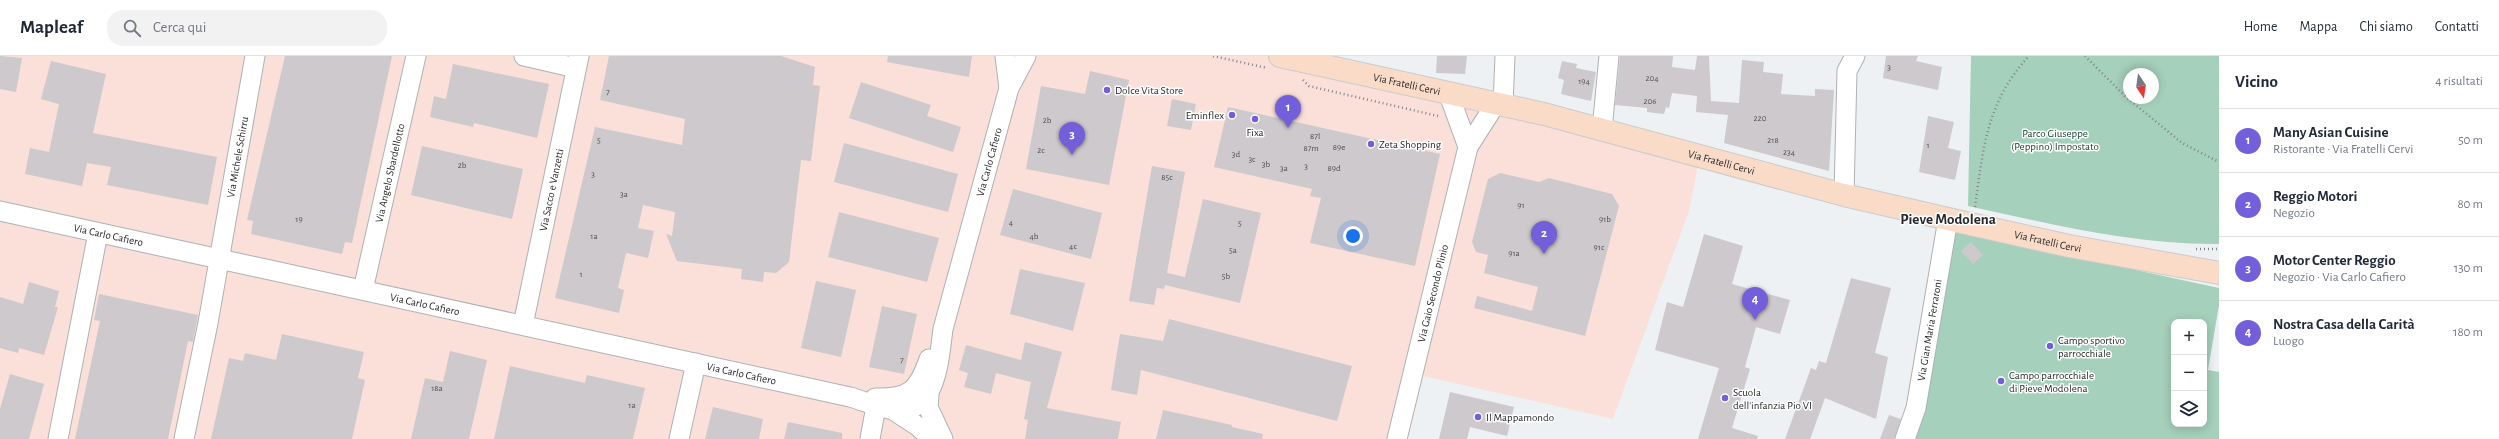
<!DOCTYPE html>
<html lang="it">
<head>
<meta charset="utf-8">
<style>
	:root { --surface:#fff; --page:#f2f2f3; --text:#1f2937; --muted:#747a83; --line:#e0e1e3; --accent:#745fda }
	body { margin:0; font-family:"Alegreya Sans",sans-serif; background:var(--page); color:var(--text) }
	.controls { position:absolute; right:12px; bottom:12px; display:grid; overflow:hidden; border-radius:8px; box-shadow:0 2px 10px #0003 }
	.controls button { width:36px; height:36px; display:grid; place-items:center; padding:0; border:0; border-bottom:1px solid var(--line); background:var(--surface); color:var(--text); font:20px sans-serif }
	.compass { position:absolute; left:2123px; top:12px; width:36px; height:36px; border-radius:50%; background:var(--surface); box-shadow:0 2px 10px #0003; rotate:167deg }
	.you { position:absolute; left:1353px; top:180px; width:14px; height:14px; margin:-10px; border:3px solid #fff; border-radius:50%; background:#1a73e8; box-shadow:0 0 0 6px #1a73e833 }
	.badge { display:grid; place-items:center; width:26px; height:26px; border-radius:50%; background:var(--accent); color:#fff; font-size:13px; font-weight:700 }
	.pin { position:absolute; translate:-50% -33px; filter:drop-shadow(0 1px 2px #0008) }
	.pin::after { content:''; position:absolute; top:21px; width:14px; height:12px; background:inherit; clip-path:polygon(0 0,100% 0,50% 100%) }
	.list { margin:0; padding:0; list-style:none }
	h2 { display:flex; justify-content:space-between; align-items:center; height:52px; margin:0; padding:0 16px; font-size:17px }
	h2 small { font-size:13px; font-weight:400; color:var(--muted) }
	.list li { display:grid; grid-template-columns:26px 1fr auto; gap:12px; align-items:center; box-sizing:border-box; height:64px; padding:0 16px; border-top:1px solid var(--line) }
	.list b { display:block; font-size:15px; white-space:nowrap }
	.list p { margin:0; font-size:13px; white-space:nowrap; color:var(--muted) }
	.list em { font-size:13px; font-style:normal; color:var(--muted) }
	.icon { flex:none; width:22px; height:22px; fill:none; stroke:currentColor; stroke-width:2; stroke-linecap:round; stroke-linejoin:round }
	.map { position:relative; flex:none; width:2219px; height:383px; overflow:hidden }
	header { display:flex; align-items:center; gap:24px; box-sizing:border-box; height:56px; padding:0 20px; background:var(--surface); border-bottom:1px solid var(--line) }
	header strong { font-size:19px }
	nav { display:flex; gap:22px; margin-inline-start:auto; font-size:14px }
	.search { width:280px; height:36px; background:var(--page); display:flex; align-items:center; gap:10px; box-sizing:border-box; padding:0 14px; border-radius:16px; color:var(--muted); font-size:15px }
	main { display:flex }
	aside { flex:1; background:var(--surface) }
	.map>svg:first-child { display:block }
	.industrial { fill:#fae0d9 }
	.green { fill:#a5d0bb; fill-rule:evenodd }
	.building { fill:#cdc9cd }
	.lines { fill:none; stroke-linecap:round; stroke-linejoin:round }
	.minor-casing { stroke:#aeb1b4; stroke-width:21 }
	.major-casing { stroke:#cbcbcc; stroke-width:24 }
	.path { stroke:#828486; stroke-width:2.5; stroke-dasharray:1 3; stroke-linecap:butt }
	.minor { stroke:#fff; stroke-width:19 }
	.major { stroke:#f9dbc7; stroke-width:22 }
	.poi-dot { fill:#745fda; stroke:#fff; stroke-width:1.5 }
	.labels { text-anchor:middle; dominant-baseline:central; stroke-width:3; stroke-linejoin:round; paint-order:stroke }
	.number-label { font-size:9px; fill:#505052 }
	.street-label { font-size:11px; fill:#272829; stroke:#fff }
	.poi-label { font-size:11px; fill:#272829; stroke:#fff; text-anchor:start }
	.park-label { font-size:11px; fill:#103d2c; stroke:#fff }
	.district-label { font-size:15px; font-weight:bold; fill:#272a2c; stroke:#fff }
</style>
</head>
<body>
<header>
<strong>Mapleaf</strong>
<div class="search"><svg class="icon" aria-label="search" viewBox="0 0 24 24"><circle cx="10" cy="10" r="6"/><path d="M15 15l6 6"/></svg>Cerca qui</div>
<nav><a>Home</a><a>Mappa</a><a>Chi siamo</a><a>Contatti</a></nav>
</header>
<main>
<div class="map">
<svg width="2219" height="383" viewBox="0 0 2219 383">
	<rect width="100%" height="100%" fill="#edf1f4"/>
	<polygon class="industrial" points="0,0 1280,0 1700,100 1689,155 1613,363 1423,320 1407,383 0,383"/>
	<g class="green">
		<path d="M1971,0H2219V188C2134,189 2051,168 1968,150ZM2129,18H2153V42H2129Z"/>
		<path d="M1946,173L2219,232V249L2208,314L2219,316V383H1905ZM2174,266H2204V368H2174Z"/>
	</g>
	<g class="building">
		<polygon points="0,0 22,2 16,36 0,33"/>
		<polygon points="285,0 392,0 352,187 345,186 342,198 251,178 253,165 247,164"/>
		<polygon points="609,0 781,0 815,11 813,29 820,30 811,105 801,104 789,206 776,217 764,216 763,226 741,223 742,213 677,205 666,178 672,180 675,156 643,149 638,172 654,175 648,202 626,197 618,232 624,234 619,257 555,242 595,71 682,89 685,63 600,44"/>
		<polygon points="888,0 972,0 969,21 887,6"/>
		<polygon points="1437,0 1467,0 1465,18 1436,17"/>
		<polygon points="1620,0 1673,0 1672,11 1695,14 1697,0 1709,0 1711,45 1739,47 1742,4 1764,6 1763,16 1783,18 1781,38 1815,40 1815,33 1834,34 1829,115 1724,87 1728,59 1696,56 1697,40 1672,37 1669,52 1666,51 1664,58 1647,56 1647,52 1615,49"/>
		<polygon points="1886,0 1918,0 1916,5 1942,11 1938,34 1883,22"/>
		<polygon points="51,5 106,18 93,77 217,101 208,149 107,129 111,111 87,107 82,130 25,118 30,92 49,96 59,48 41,43"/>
		<polygon points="1562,5 1577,8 1576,12 1596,16 1591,45 1561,38 1564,24 1558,22"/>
		<polygon points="453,8 549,28 537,82 474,67 473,71 430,61 434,40 446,43"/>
		<polygon points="1090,15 1129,24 1109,129 1026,113 1041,30 1085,38"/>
		<polygon points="861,26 931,49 927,60 961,71 953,96 849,62"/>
		<polygon points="1172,43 1196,48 1191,74 1167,70"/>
		<polygon points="1228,51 1440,98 1415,210 1310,187 1321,142 1310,140 1312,133 1214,111"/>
		<polygon points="1928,60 1954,66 1948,92 1961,95 1955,124 1919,116"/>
		<polygon points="844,87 958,118 948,156 834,126"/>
		<polygon points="422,90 523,113 512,163 411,139"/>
		<polygon points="1152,110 1185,116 1167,217 1185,221 1203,143 1261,157 1240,247 1165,229 1164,233 1157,232 1154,249 1129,245"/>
		<polygon points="1500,117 1539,126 1549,122 1612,138 1619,150 1585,280 1474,252 1477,240 1532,255 1538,231 1484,217 1488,199 1476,196 1472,186 1488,123"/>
		<polygon points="1013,133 1102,157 1091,203 1000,179"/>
		<polygon points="839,156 939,182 927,226 828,201"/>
		<polygon points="1704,178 1743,190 1732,228 1790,244 1780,278 1756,271 1745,311 1750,313 1732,372 1758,380 1757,383 1698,383 1719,312 1655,294 1667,246 1683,251"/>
		<polygon points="1971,186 1983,199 1973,208 1961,195"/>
		<polygon points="1020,213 1085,227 1073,275 1010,258"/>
		<polygon points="1851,222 1891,232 1875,297 1888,301 1876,363 1825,342 1810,383 1785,383 1811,312 1816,314 1819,305 1826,307"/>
		<polygon points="816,225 856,234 841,301 801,292"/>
		<polygon points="29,226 59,235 55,251 58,251 44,299 19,292 18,297 0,292 0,241 23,248"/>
		<polygon points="99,238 198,259 193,286 188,285 168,383 75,383 100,265 94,264"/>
		<polygon points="882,250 917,258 904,318 869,311"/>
		<polygon points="1169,263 1352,310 1337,365 1141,314 1137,339 1111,334 1120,278 1163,285"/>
		<polygon points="282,278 364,296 358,322 365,324 352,383 211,383 229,302 243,305 245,297 276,304"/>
		<polygon points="1025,286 1062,296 1047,352 1121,366 1118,383 1025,383 1028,364 1024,363 1031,326 996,317 991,338 964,331 968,317 959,314 966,289 1021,304"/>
		<polygon points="450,295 487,304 469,383 411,383 425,322 443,326"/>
		<polygon points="510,310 585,327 587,319 645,332 633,383 494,383"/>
		<polygon points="10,318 44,328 29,383 0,383 0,353"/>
		<polygon points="1450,336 1514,351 1507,380 1470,371 1467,383 1439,383"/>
		<polygon points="713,351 763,363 759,383 705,383"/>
		<polygon points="1163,354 1232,369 1232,371 1263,378 1262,383 1156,383"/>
		<polygon points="1889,359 1901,363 1894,383 1880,383"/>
		<polygon points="788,366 842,377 842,383 784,383"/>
	</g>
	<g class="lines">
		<defs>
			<g id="minor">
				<polyline points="524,0 576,12"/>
				<polyline points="1005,0 1009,32"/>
				<polyline points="1448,36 1468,91"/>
				<polyline points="1503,49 1505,0"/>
				<polyline points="1602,74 1609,0"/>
				<polyline points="1844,139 1847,15 1855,0"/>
				<path id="s1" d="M0,155L850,341C864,345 879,352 894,354C937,359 939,303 943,273L1009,32L1026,0"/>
				<path id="s2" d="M363,234L416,0"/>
				<path id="s3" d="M523,269L579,0"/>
				<polyline points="929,339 928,351 943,383"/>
				<path d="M875,342C909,343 918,335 929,303"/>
				<polyline points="893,354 919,371 931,383"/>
				<polyline points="58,383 98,177"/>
				<path id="s4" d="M184,383L208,267L255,0"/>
				<polyline points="679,383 696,307"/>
				<polyline points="870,383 876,350"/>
				<path id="s5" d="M1397,383L1468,91L1496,47"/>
				<path id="s6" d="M1905,383L1916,352L1948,163"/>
			</g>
			<g id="major">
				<path id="s7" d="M1280,0L1544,58L1844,139L1948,163L2069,190L2219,217"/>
			</g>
		</defs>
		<use href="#minor" class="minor-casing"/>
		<use href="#major" class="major-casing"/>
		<g class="path">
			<polyline points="1213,0 1267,12"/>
			<polyline points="2085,0 2126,41 2182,87 2219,106"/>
			<polyline points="1303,24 1309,30 1438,60"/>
			<path d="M1975,151C1983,92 1987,45 2029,0"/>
			<polyline points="2196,193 2219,193"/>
		</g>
		<use href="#minor" class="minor"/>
		<use href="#major" class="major"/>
	</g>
	<g class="poi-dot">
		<circle cx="1107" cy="34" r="4"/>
		<circle cx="1232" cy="59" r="4"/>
		<circle cx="1255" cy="63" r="4"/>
		<circle cx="1371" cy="88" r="4"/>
		<circle cx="2050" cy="290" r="4"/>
		<circle cx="2001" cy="325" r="4"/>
		<circle cx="1725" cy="342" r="4"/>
		<circle cx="1478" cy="361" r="4"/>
	</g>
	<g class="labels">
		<g class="number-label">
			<text x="1889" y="11">3</text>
			<text x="1652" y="22">204</text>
			<text x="1584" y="25">194</text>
			<text x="608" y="36">7</text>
			<text x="1650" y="45">206</text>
			<text x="1760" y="62">220</text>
			<text x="1047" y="64">2b</text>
			<text x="1315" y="80">87l</text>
			<text x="599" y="84">5</text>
			<text x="1773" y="84">218</text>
			<text x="1928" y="89">1</text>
			<text x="1339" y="91">89e</text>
			<text x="1311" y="92">87m</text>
			<text x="1041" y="94">2c</text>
			<text x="1789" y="96">234</text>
			<text x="1236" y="98">3d</text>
			<text x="1252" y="103">3c</text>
			<text x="1266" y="108">3b</text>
			<text x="462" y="109">2b</text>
			<text x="1306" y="110">3</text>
			<text x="1284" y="112">3a</text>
			<text x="1334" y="112">89d</text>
			<text x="593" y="118">3</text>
			<text x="1167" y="121">85c</text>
			<text x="624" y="138">3a</text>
			<text x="1521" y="149">91</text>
			<text x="299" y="163">19</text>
			<text x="1605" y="163">91b</text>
			<text x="1011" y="166">4</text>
			<text x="1240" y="167">5</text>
			<text x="594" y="180">1a</text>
			<text x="1034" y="180">4b</text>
			<text x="1073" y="190">4c</text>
			<text x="1599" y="191">91c</text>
			<text x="1233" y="194">5a</text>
			<text x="1514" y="197">91a</text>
			<text x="581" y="218">1</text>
			<text x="1226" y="220">5b</text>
			<text x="902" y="304">7</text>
			<text x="437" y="332">18a</text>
			<text x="632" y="349">1a</text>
		</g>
		<g class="street-label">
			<text stroke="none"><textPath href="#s7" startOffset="130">Via Fratelli Cervi</textPath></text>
			<text stroke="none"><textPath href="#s4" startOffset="287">Via Michele Schirru</textPath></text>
			<text stroke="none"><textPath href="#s1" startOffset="1196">Via Carlo Cafiero</textPath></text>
			<text stroke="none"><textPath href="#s7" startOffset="454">Via Fratelli Cervi</textPath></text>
			<text stroke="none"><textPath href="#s2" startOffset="120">Via Angelo Sbardellotto</textPath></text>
			<text stroke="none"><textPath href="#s3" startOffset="138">Via Sacco e Vanzetti</textPath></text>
			<text stroke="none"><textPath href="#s1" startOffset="111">Via Carlo Cafiero</textPath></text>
			<text stroke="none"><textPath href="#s7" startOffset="790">Via Fratelli Cervi</textPath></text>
			<text stroke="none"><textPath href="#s5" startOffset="150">Via Gaio Secondo Plinio</textPath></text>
			<text stroke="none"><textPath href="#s1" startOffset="435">Via Carlo Cafiero</textPath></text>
			<text stroke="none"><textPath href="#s6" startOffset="112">Via Gian Maria Ferraroni</textPath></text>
			<text stroke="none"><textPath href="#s1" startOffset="759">Via Carlo Cafiero</textPath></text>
		</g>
		<g class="poi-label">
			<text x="1115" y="34">Dolce Vita Store</text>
			<text x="1224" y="59" text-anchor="end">Eminflex</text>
			<text x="1255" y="76" text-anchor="middle">Fixa</text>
			<text x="1379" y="88">Zeta Shopping</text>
			<text x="2058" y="284">Campo sportivo<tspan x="2058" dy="13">parrocchiale</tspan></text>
			<text x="2009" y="319">Campo parrocchiale<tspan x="2009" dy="13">di Pieve Modolena</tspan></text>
			<text x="1733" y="336">Scuola<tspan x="1733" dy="13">dell'infanzia Pio VI</tspan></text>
			<text x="1486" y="361">Il Mappamondo</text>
		</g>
		<g class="park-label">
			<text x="2055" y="77">Parco Giuseppe<tspan x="2055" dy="13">(Peppino) Impostato</tspan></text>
		</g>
		<g class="district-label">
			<text x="1948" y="163">Pieve Modolena</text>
		</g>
	</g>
</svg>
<div class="controls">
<button>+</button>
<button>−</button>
<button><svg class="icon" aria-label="layers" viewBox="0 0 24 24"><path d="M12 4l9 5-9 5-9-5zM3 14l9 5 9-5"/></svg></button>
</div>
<svg class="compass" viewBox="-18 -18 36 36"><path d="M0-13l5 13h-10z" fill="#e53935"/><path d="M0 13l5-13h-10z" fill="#747a83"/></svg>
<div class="you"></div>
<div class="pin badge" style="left:1288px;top:72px">1</div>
<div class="pin badge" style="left:1544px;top:198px">2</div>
<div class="pin badge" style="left:1072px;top:99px">3</div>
<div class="pin badge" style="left:1755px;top:264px">4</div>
</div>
<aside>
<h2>Vicino<small>4 risultati</small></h2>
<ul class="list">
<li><span class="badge">1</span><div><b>Many Asian Cuisine</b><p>Ristorante · Via Fratelli Cervi</p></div><em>50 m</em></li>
<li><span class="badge">2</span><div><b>Reggio Motori</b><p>Negozio</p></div><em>80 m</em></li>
<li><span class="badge">3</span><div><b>Motor Center Reggio</b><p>Negozio · Via Carlo Cafiero</p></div><em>130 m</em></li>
<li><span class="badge">4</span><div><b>Nostra Casa della Carità</b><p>Luogo</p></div><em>180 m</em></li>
</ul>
</aside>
</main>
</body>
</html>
